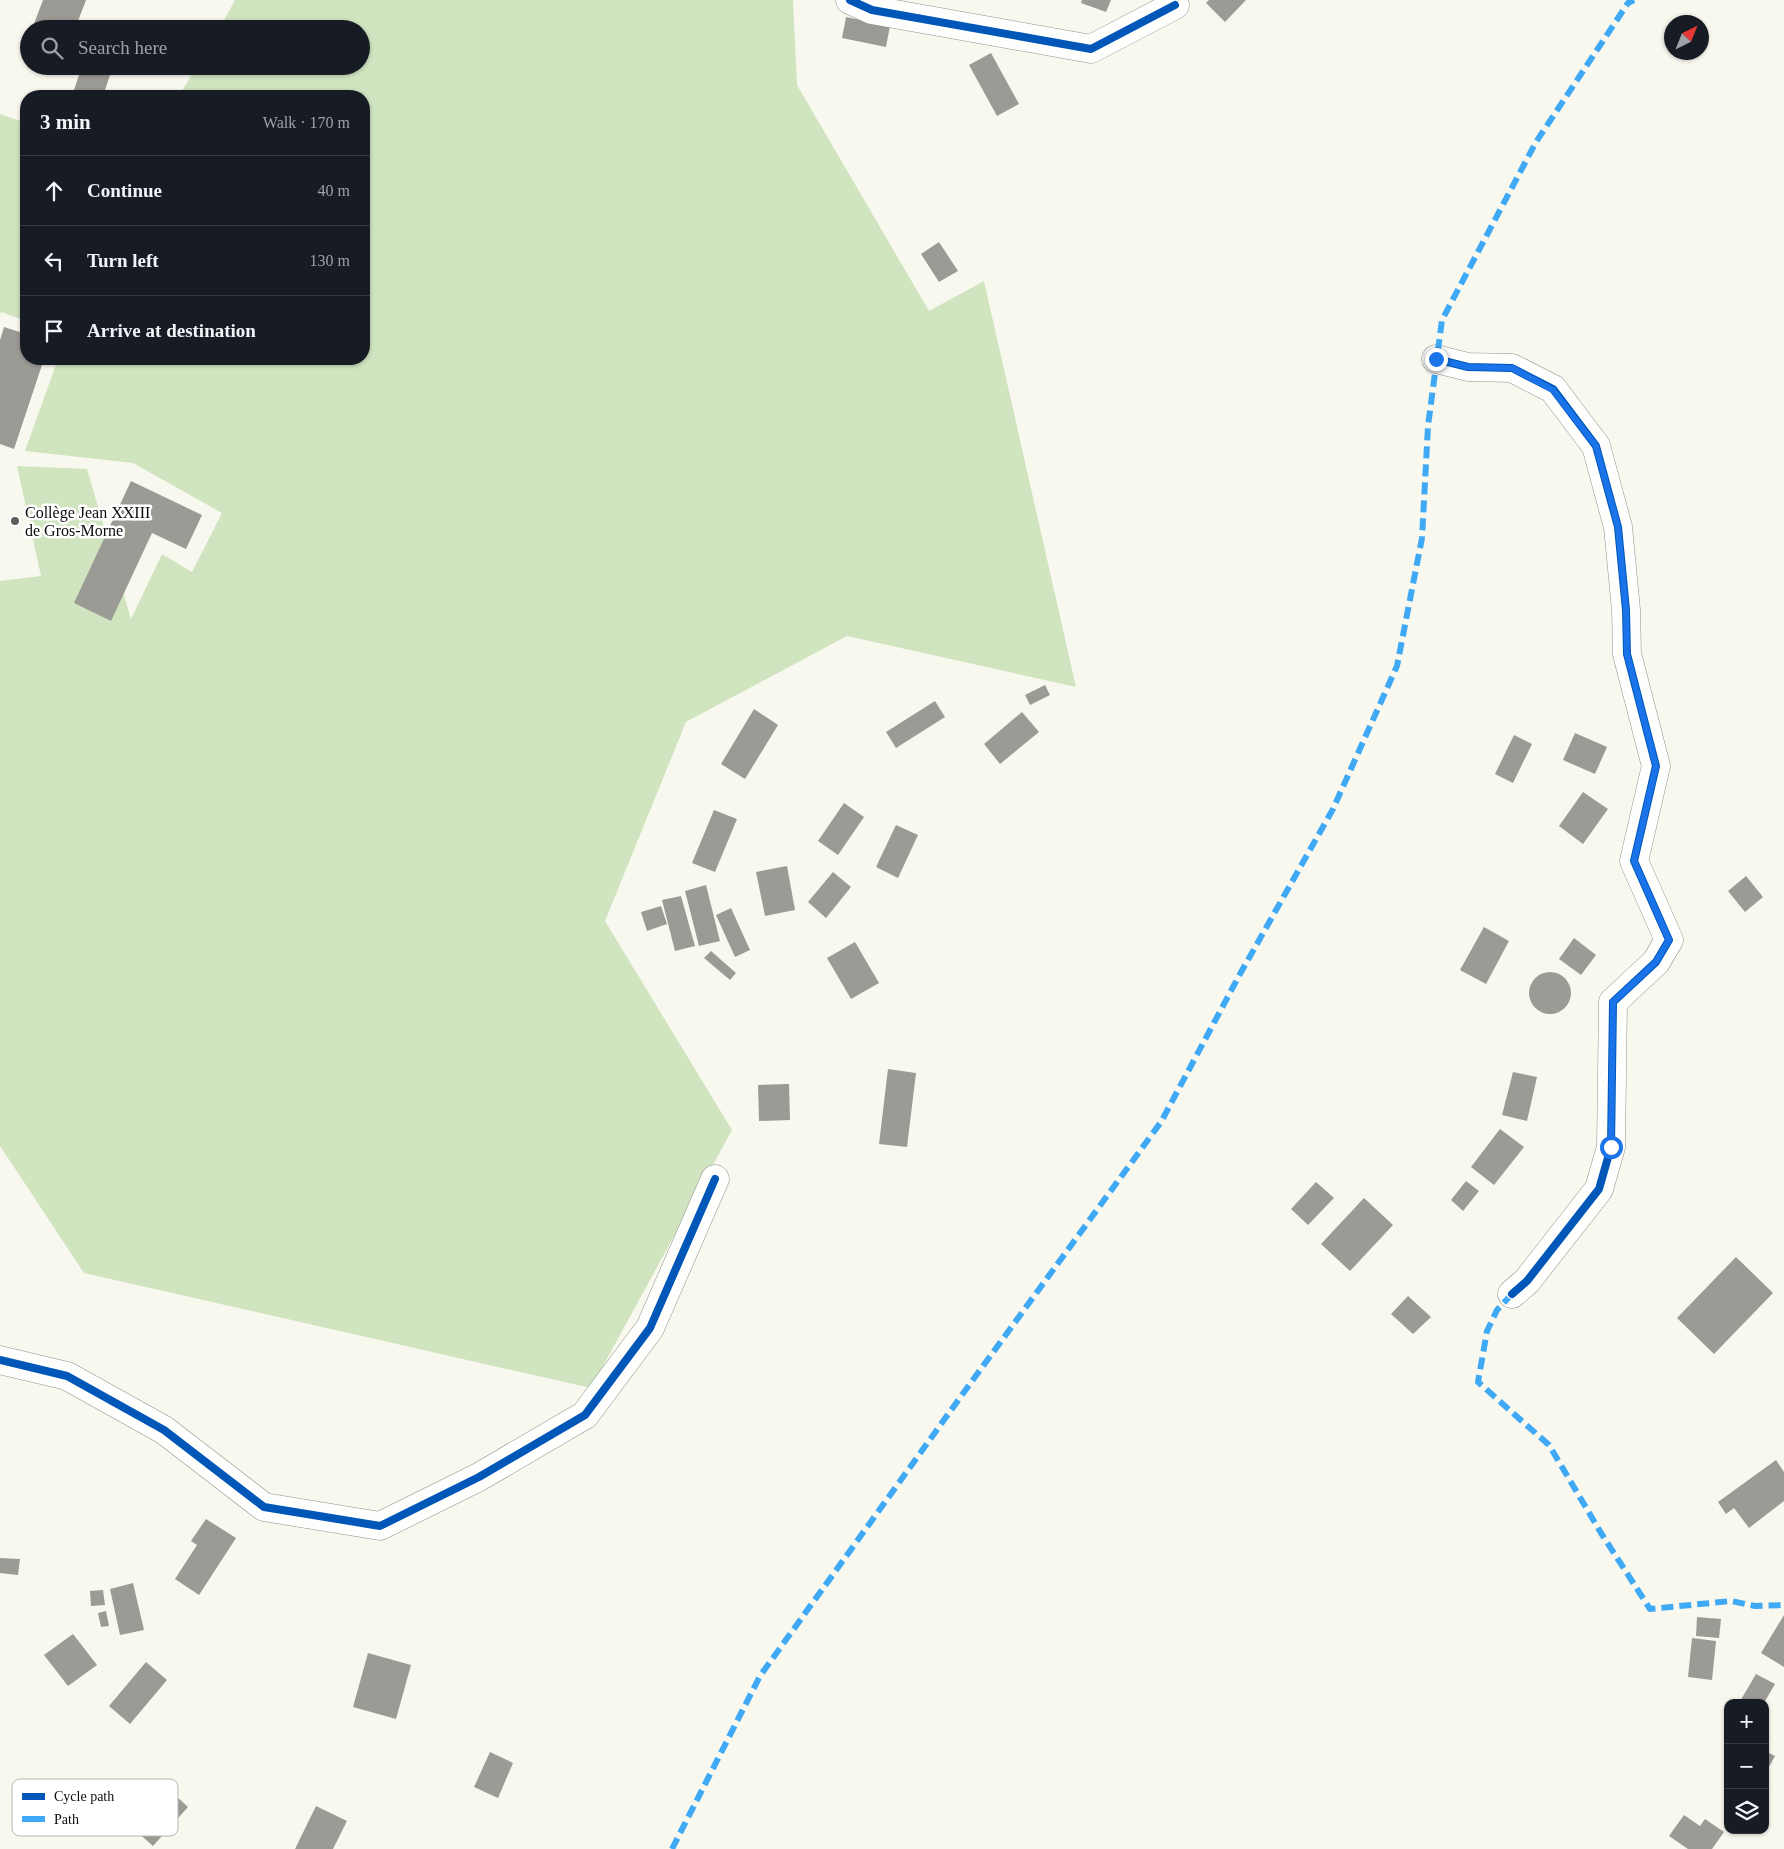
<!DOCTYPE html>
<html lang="en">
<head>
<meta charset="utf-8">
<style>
	:root { --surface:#171b24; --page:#242831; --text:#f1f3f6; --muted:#9ea1a6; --line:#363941 }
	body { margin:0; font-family:Georgia,serif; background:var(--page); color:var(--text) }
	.controls { position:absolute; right:15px; bottom:15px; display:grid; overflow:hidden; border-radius:10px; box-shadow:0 1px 4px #0004 }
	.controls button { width:45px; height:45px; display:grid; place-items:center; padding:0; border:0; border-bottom:1px solid var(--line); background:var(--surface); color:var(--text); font:25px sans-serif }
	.compass { position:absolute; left:1664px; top:15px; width:45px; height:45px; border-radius:50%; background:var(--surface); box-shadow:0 1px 4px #0004; rotate:43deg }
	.stop { position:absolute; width:15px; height:15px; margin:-11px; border:4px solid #1a73e8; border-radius:50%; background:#fff }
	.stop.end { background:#1a73e8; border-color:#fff; box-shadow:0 1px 5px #0008 }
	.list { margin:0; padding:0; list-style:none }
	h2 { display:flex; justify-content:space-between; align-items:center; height:65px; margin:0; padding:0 20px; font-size:21px }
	h2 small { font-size:16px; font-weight:400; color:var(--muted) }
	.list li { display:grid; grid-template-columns:32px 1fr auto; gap:15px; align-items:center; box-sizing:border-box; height:70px; padding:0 20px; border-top:1px solid var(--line) }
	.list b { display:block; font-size:19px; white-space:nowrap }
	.list em { font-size:16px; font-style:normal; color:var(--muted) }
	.icon { flex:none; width:28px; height:28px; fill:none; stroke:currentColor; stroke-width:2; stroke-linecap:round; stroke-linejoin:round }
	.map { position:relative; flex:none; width:1784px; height:1849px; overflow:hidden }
	.search { position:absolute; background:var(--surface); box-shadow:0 1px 4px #0004; left:20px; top:20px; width:350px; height:55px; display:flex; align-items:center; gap:12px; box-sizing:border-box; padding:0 18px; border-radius:28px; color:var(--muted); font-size:19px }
	.panel { position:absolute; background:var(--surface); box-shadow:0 1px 4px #0004; left:20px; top:90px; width:350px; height:275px; border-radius:20px }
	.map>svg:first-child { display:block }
	.forest { fill:#d0e4c0 }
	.building { fill:#9c9a95 }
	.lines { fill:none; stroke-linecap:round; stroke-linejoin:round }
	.street-casing { stroke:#92928e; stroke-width:29 }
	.street { stroke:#fefefd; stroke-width:28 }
	.quiet { stroke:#3fa9f5; stroke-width:6; stroke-dasharray:12 6; stroke-linecap:butt }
	.cycleway-casing { stroke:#fff; stroke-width:11 }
	.cycleway { stroke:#0057b8; stroke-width:8 }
	.route { stroke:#1a73e8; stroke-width:6 }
	.poi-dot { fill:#5e5e5b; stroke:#fff; stroke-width:2 }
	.labels { text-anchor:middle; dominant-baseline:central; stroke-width:5; stroke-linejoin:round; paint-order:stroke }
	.poi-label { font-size:16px; fill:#0b0b0b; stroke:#fff; text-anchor:start }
	.key { fill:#fff; stroke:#b6b6b6; stroke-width:1 }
	.key-label { font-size:14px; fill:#0b0b0b }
</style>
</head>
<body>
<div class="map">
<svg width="1784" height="1849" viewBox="0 0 1784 1849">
	<rect width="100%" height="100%" fill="#f9f8ef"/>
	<g class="forest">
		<polygon points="235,0 793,0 797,85 929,311 984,281 1076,687 847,636 686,722 605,921 732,1130 591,1388 84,1273 0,1146 0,581 41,576 17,466 87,469 131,619 162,554 192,572 222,513 133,463 25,451 58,359 364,359 364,96 179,96 197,66 361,66 361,29 219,29"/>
		<polygon points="0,114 26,123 26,321 1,312 0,315"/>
	</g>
	<g class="building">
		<polygon points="43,0 86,0 75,29 32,29"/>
		<polygon points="1082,0 1111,0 1106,12 1081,3"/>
		<polygon points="1209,0 1246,0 1225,22 1206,3"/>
		<polygon points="846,17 890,26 886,47 842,38"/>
		<polygon points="991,53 1019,104 997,116 969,65"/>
		<polygon points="82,66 113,66 103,96 72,96"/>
		<polygon points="939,242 958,271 939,282 921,254"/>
		<polygon points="4,327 26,334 26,359 44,359 14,449 0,444 0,340"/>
		<polygon points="131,481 202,515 186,549 152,533 111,621 74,603"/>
		<polygon points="1045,685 1050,695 1030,705 1025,695"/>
		<polygon points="935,701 945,717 896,748 886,732"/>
		<polygon points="754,709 778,725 745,779 721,764"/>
		<polygon points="1022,712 1039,732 1000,764 984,744"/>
		<polygon points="1575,733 1607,747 1595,774 1563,760"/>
		<polygon points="1514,735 1532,744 1513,783 1495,774"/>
		<polygon points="1583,792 1608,809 1583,844 1559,826"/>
		<polygon points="844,803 864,817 838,855 818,841"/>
		<polygon points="714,810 737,819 715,872 692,863"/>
		<polygon points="896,825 918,835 898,878 876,867"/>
		<polygon points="787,866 795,910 765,916 756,872"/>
		<polygon points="833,872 851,887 826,918 808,902"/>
		<polygon points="1746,876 1763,897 1745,912 1728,891"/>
		<polygon points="706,885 720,941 699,946 685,891"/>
		<polygon points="681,896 695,946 675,951 662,900"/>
		<polygon points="661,906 667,924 647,931 641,912"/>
		<polygon points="731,908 750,950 735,957 716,915"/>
		<polygon points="1484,927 1509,941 1486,984 1460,970"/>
		<polygon points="1574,938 1596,955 1581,975 1559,959"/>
		<polygon points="855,942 879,983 851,999 827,958"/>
		<polygon points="711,951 736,973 730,980 704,958"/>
		<circle cx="1550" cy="993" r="21"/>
		<polygon points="888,1069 916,1073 907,1147 879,1144"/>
		<polygon points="1513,1072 1537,1077 1527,1121 1502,1115"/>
		<polygon points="789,1084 790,1120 759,1121 758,1085"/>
		<polygon points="1500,1129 1524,1147 1494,1185 1471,1167"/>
		<polygon points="1466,1181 1479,1191 1463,1211 1451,1200"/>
		<polygon points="1316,1182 1334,1198 1308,1225 1291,1209"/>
		<polygon points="1364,1198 1393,1225 1350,1271 1321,1244"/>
		<polygon points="1736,1257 1773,1293 1714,1354 1677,1318"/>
		<polygon points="1408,1296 1431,1317 1413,1334 1391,1314"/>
		<polygon points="1776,1460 1784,1472 1784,1501 1749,1528 1734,1508 1726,1514 1718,1502"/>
		<polygon points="206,1519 236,1538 199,1595 175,1579 197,1545 191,1541"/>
		<polygon points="0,1558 20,1559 18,1575 0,1573"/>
		<polygon points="133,1583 144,1630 120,1635 110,1589"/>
		<polygon points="103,1590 105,1605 91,1606 90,1591"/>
		<polygon points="106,1611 109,1626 101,1627 98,1613"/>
		<polygon points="1784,1615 1784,1667 1761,1653"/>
		<polygon points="1697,1617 1721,1619 1719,1638 1696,1636"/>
		<polygon points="73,1634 97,1665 68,1686 44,1655"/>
		<polygon points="1692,1638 1716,1641 1712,1680 1688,1677"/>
		<polygon points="368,1653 411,1665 396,1719 353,1707"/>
		<polygon points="146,1662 167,1680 130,1724 109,1706"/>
		<polygon points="1756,1674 1775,1684 1764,1703 1739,1703"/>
		<polygon points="1765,1751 1775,1756 1765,1774"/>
		<polygon points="490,1752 513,1763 498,1798 474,1787"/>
		<polygon points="163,1784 188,1807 153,1846 128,1824"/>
		<polygon points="316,1806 347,1821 333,1849 295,1849"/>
		<polygon points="1684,1815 1700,1826 1705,1819 1724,1832 1712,1849 1688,1849 1669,1836"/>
	</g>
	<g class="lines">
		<defs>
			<g id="street">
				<polyline points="850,0 872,10 1091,49 1175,5"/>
				<polyline points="1436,359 1468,367 1512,368 1553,389 1596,446 1618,527 1626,610 1627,654 1656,766 1634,861 1669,940 1656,962 1613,1002 1611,1147 1599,1189 1527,1281 1512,1294"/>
				<polyline points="0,1360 67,1376 164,1430 264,1507 380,1526 479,1477 585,1415 650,1328 715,1179"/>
			</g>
		</defs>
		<use href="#street" class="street-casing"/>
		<use href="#street" class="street"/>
		<g class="quiet">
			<polyline points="1512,1294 1497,1310 1487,1331 1478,1382 1549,1445 1601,1533 1650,1609 1731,1601 1755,1606 1784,1605"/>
			<polyline points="672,1849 760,1676 967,1388 1161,1122 1240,974 1333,809 1397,666 1422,538 1428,426 1442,320 1536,142 1628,3 1634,0"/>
		</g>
		<defs>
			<g id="cycleway">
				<polyline points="850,0 872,10 1091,49 1175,5"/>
				<polyline points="1436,359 1468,367 1512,368 1553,389 1596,446 1618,527 1626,610 1627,654 1656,766 1634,861 1669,940 1656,962 1613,1002 1611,1147 1599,1189 1527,1281 1512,1294"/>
				<polyline points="0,1360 67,1376 164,1430 264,1507 380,1526 479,1477 585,1415 650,1328 715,1179"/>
			</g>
		</defs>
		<use href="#cycleway" class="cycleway-casing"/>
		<use href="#cycleway" class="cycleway"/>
	</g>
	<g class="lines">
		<polyline class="route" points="1436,359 1468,367 1512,368 1553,390 1596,446 1618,527 1626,610 1627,654 1656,766 1634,861 1669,940 1656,962 1613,1002 1611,1147"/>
	</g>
	<circle class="poi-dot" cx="15" cy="521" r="5"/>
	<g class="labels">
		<g class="poi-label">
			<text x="25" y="512">Collège Jean XXIII<tspan x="25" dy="18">de Gros-Morne</tspan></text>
		</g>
	</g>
	<rect x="12" y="1779" width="166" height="57" rx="8" class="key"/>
	<rect x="22" y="1793" width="23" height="7" fill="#0057b8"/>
	<rect x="22" y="1816" width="23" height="6" fill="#3fa9f5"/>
	<g class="key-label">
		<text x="54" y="1801">Cycle path</text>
		<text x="54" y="1824">Path</text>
	</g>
</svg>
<div class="controls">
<button>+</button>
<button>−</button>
<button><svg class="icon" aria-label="layers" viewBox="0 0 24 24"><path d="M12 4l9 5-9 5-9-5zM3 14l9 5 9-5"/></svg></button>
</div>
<svg class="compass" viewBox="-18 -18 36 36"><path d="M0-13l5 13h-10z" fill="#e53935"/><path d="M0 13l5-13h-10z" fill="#9ea1a6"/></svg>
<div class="stop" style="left:1611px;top:1147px"></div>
<div class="stop end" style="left:1436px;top:359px"></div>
<div class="search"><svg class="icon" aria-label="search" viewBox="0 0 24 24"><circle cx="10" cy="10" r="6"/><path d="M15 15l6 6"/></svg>Search here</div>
<section class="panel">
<h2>3 min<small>Walk · 170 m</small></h2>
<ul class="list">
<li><svg class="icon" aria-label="ahead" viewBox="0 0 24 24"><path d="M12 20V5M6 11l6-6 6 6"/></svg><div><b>Continue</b></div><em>40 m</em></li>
<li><svg class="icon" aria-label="left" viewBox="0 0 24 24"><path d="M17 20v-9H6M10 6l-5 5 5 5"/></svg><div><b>Turn left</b></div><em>130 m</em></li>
<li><svg class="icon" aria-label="arrive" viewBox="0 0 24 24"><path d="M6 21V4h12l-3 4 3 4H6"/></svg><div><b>Arrive at destination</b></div></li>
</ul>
</section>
</div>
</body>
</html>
